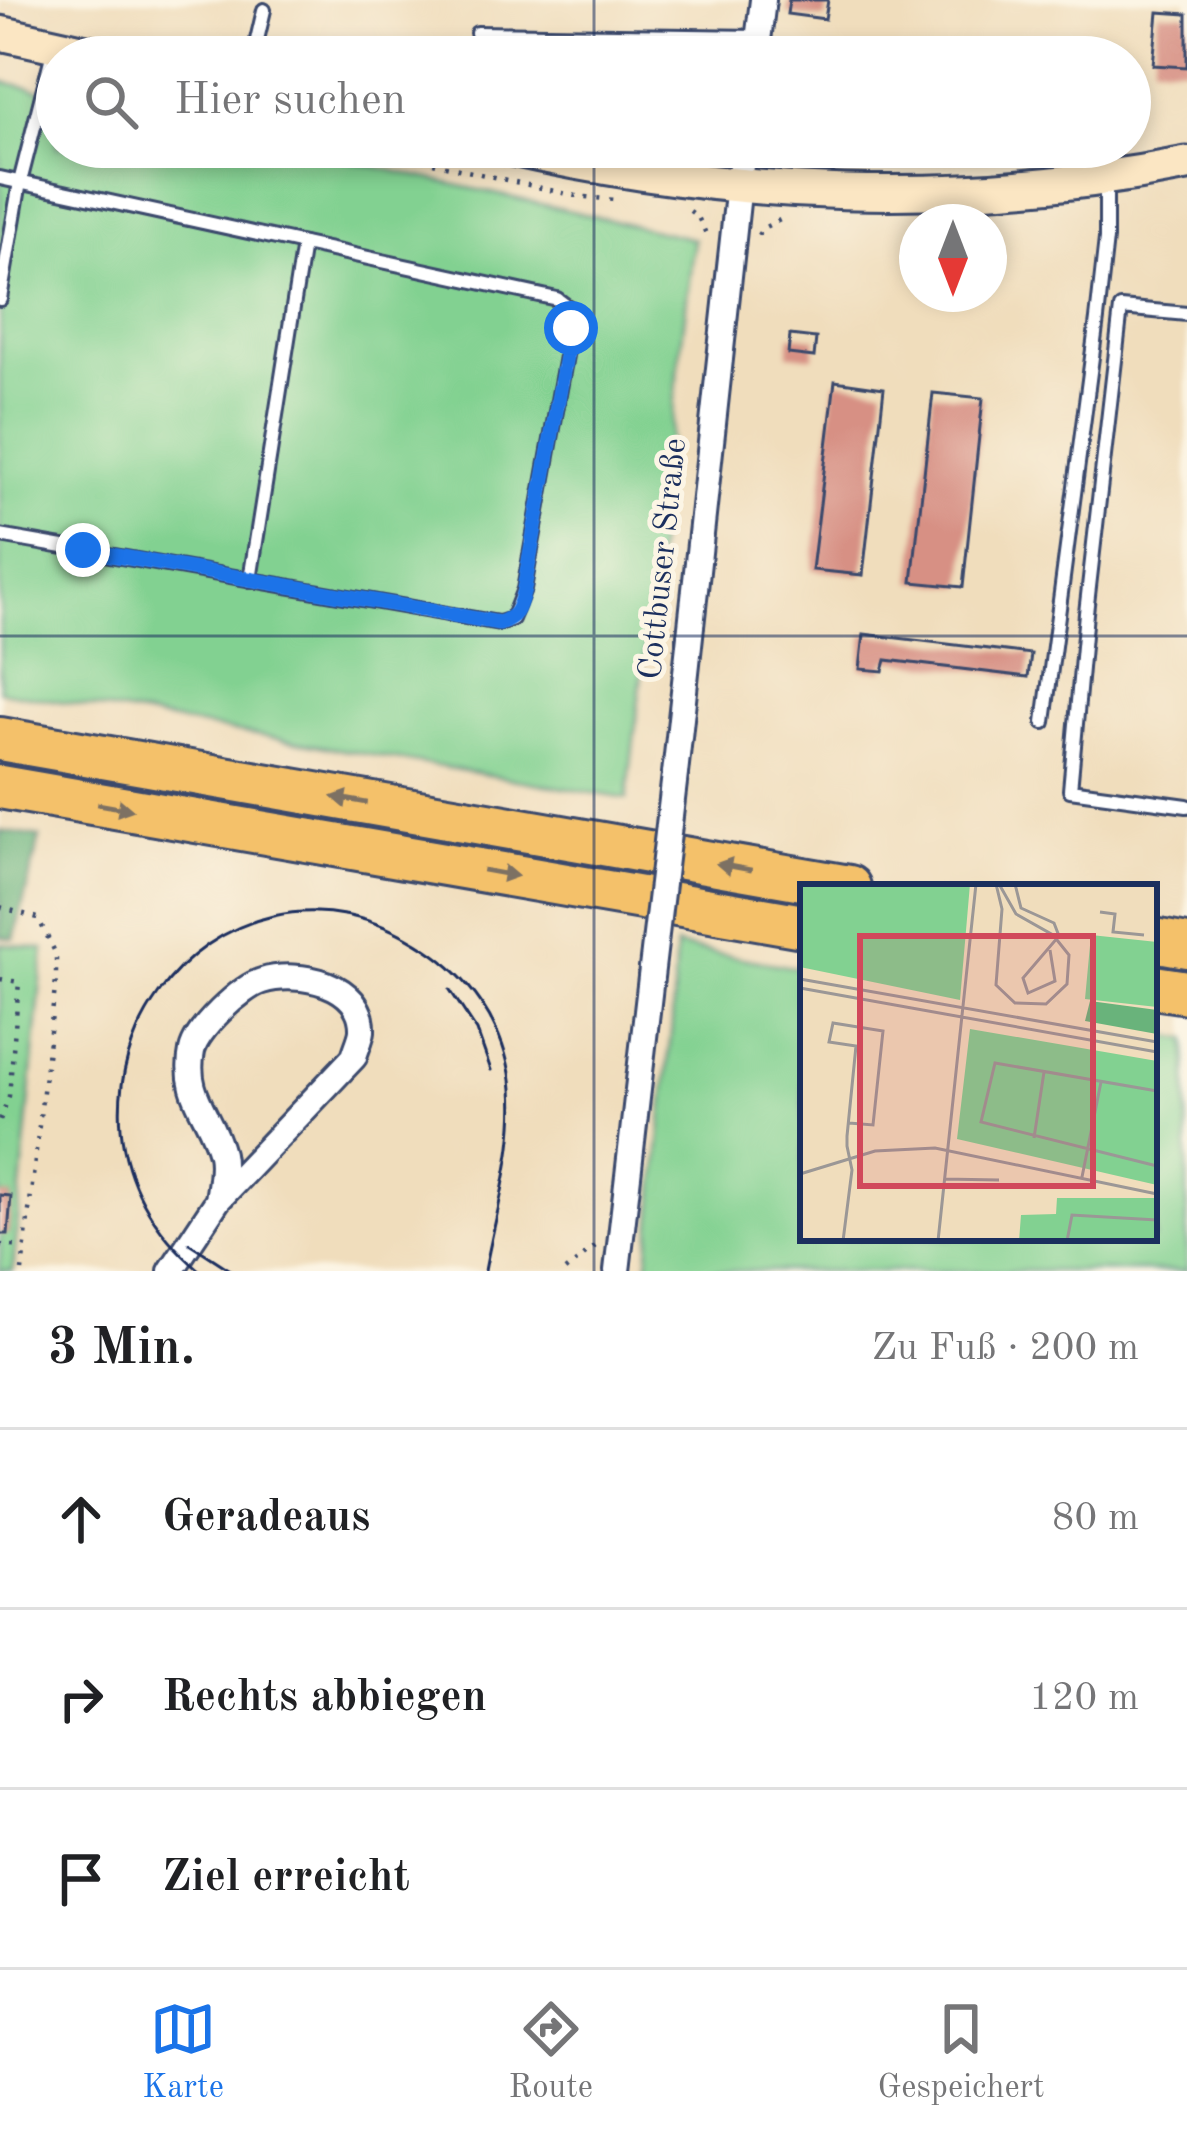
<!DOCTYPE html>
<html lang="de">
<head>
<meta charset="utf-8">
<style>
	:root { --surface:#fff; --page:#f2f2f2; --text:#202124; --muted:#757577; --line:#e0e0e0; --accent:#1a73e8 }
	body { margin:0; font-family:"Old Standard TT",serif; background:var(--page); color:var(--text) }
	.compass { position:absolute; left:899px; top:204px; width:108px; height:108px; border-radius:50%; background:var(--surface); box-shadow:0 6px 18px #0003; rotate:180deg }
	.stop { position:absolute; width:36px; height:36px; margin:-27px; border:9px solid #1a73e8; border-radius:50%; background:#fff }
	.stop.end { background:#1a73e8; border-color:#fff; box-shadow:0 3px 12px #0008 }
	.list { margin:0; padding:0; list-style:none }
	h2 { display:flex; justify-content:space-between; align-items:center; height:156px; margin:0; padding:0 48px; font-size:51px }
	h2 small { font-size:39px; font-weight:400; color:var(--muted) }
	.list li { display:grid; grid-template-columns:78px 1fr auto; gap:36px; align-items:center; box-sizing:border-box; height:180px; padding:0 48px; border-top:3px solid var(--line) }
	.list b { display:block; font-size:45px; white-space:nowrap }
	.list em { font-size:39px; font-style:normal; color:var(--muted) }
	.icon { flex:none; width:66px; height:66px; fill:none; stroke:currentColor; stroke-width:2; stroke-linecap:round; stroke-linejoin:round }
	.map { position:relative; flex:none; width:1187px; height:1271px; overflow:hidden }
	.search { position:absolute; background:var(--surface); box-shadow:0 6px 18px #0003; left:36px; right:36px; top:36px; height:132px; display:flex; align-items:center; gap:30px; box-sizing:border-box; padding:0 42px; border-radius:66px; color:var(--muted); font-size:45px }
	.sheet { height:696px; background:var(--surface) }
	nav { display:flex; justify-content:space-around; align-items:center; box-sizing:border-box; height:168px; border-top:3px solid var(--line); background:var(--surface); font-size:33px; color:var(--muted) }
	nav a { display:grid; justify-items:center; gap:6px }
	nav .on { color:var(--accent) }
	.map>svg:first-child { display:block }
	.green { fill:#82d191; stroke:#4e8078; stroke-width:3 }
	.forest { fill:#69b37b; stroke:#42716c; stroke-width:3 }
	.building { fill:#d79084 }
	.lines { fill:none; stroke-linecap:round; stroke-linejoin:round }
	.service-casing { stroke:#3b496c; stroke-width:18 }
	.minor-casing { stroke:#3b496c; stroke-width:30 }
	.secondary-casing { stroke:#3b496c; stroke-width:39 }
	.motorway-casing { stroke:#3b496c; stroke-width:48 }
	.path { stroke:#3b496c; stroke-width:4.5; stroke-dasharray:3 9; stroke-linecap:butt }
	.service { stroke:#fff; stroke-width:12 }
	.minor { stroke:#fff; stroke-width:24 }
	.secondary { stroke:#fbe6c3; stroke-width:33 }
	.motorway { stroke:#f4c16a; stroke-width:42 }
	.tram { stroke:#1b2f5e; stroke-width:3 }
	.minor-bridge-casing { stroke:#3b496c; stroke-width:30; stroke-linecap:butt }
	.minor-bridge { stroke:#fff; stroke-width:24 }
	.oneway { fill:#7d7163 }
	.route { stroke:#1a73e8; stroke-width:15 }
	.grid { fill:none; stroke:#1b2f5e; stroke-width:3; stroke-opacity:0.55 }
	.labels { text-anchor:middle; dominant-baseline:central; stroke-width:10; stroke-linejoin:round; paint-order:stroke }
	.street-label { font-size:33px; fill:#1b2f5e; stroke:#fcf5e5 }
	.inset-road { fill:none; stroke:#9b9796; stroke-width:3 }
	.view { fill:#d1495b; fill-opacity:0.15; stroke:#d1495b; stroke-width:6 }
	.inset-edge { fill:none; stroke:#1b2f5e; stroke-width:6 }
</style>
</head>
<body>
<div class="map">
<svg width="1187" height="1271" viewBox="0 0 1187 1271">
	<rect width="100%" height="100%" fill="#fcf5e5"/>
	<filter id="ink" filterUnits="userSpaceOnUse"><feTurbulence type="fractalNoise" baseFrequency=".00833" numOctaves="2"/><feDisplacementMap in="SourceGraphic" scale="24" xChannelSelector="R" yChannelSelector="G"/><feConvolveMatrix kernelMatrix="1 2 1 2 8 2 1 2 1" color-interpolation-filters="sRGB"/></filter>
	<filter id="wash" filterUnits="userSpaceOnUse"><feTurbulence type="fractalNoise" baseFrequency=".004" numOctaves="4" result="noise"/><feDisplacementMap in="SourceGraphic" scale="48" xChannelSelector="R" yChannelSelector="G"/><feGaussianBlur stdDeviation="2.7" result="paint"/><feColorMatrix in="noise" values="0 0 0 0 0 0 0 0 0 0 0 0 0 0 0 0 0 1.4 0 .05"/><feComposite in="paint" operator="in"/></filter>
	<g filter="url(#wash)">
		<rect width="100%" height="100%" fill="#f0ddbc"/>
		<g class="green">
			<polygon points="0,81 57,94 57,147 290,147 694,239 627,799 0,691"/>
			<polygon points="0,944 44,949 13,1271 0,1271 0,1234 8,1233 11,1197 0,1195"/>
			<polygon points="676,946 803,969 803,1238 1154,1238 1154,1033 1187,1039 1187,1271 647,1271 672,1023"/>
		</g>
		<polygon class="forest" points="0,831 40,837 14,939 0,937"/>
		<g id="blocks">
			<g class="building">
				<polygon points="789,0 828,0 825,19 787,14"/>
				<polygon points="1158,12 1187,14 1187,67 1153,65"/>
				<polygon points="502,42 617,44 617,57 502,57"/>
				<polygon points="790,335 816,338 814,357 788,354"/>
				<polygon points="835,381 884,388 863,575 812,570"/>
				<polygon points="933,393 983,398 963,587 912,582"/>
				<polygon points="864,634 1031,654 1028,677 886,660 883,671 860,669"/>
				<polygon points="0,1195 11,1196 8,1234 0,1234"/>
			</g>
		</g>
	</g>
	<g filter="url(#ink)">
		<use href="#blocks" fill-opacity="0" stroke="#3b496c" stroke-width="3"/>
		<g class="lines">
			<defs>
				<g id="service">
					<polyline points="477,33 758,37"/>
					<polyline points="253,57 264,10"/>
					<polyline points="0,178 557,299 569,308 571,328 524,589 512,619 499,623 0,536"/>
					<polyline points="0,299 20,182 54,48"/>
					<polyline points="1187,314 1121,308 1086,613 1070,790 1187,806"/>
					<polyline points="250,580 303,244"/>
					<polyline points="1044,722 1097,319 1106,239 1106,181"/>
				</g>
				<g id="minor">
					<polyline points="756,57 763,0"/>
					<polyline points="675,774 743,147"/>
					<path d="M171,1271L218,1200L354,1057C356,1049 361,1039 362,1031C364,983 298,970 262,981C241,987 196,1030 192,1051C183,1096 211,1114 221,1154C224,1168 220,1185 218,1200"/>
					<polyline points="617,1271 651,977"/>
				</g>
				<g id="secondary">
					<polyline points="0,33 109,57"/>
					<path d="M503,147C732,199 956,209 1187,164"/>
				</g>
				<g id="motorway">
					<polyline points="0,739 849,887"/>
					<polyline points="0,787 803,926"/>
					<polyline points="1154,940 1187,946"/>
					<polyline points="1154,987 1187,992"/>
				</g>
			</defs>
			<use href="#service" class="service-casing"/>
			<use href="#minor" class="minor-casing"/>
			<use href="#secondary" class="secondary-casing"/>
			<use href="#motorway" class="motorway-casing"/>
			<g class="path">
				<polyline points="363,147 576,196 615,200"/>
				<polyline points="690,211 698,217 709,240"/>
				<polyline points="758,235 763,228 782,219"/>
				<polyline points="0,907 38,918 56,954 56,980 22,1271"/>
				<polyline points="0,979 19,982 9,1096 0,1120"/>
				<polyline points="0,1245 24,1247"/>
				<polyline points="565,1271 598,1244"/>
			</g>
			<use href="#service" class="service"/>
			<use href="#minor" class="minor"/>
			<use href="#secondary" class="secondary"/>
			<use href="#motorway" class="motorway"/>
			<g class="tram">
				<polyline points="450,990 477,1031 491,1070"/>
				<polyline points="189,1243 232,1271"/>
				<path d="M200,1271C0,1102 214,808 426,949C470,978 500,1021 510,1073C521,1137 496,1209 485,1271"/>
			</g>
			<defs>
				<polyline id="minor-bridge" points="651,977 675,774"/>
			</defs>
			<use href="#minor-bridge" class="minor-bridge-casing"/>
			<use href="#minor-bridge" class="minor-bridge"/>
		</g>
		<defs><path id="oneway-solid" d="M-6-.8H1V-3.2L6.5 0L1 3.2V.8H-6Z" transform="scale(3)"/></defs>
		<g class="oneway">
			<use href="#oneway-solid" transform="translate(350 800) rotate(-170)"/>
			<use href="#oneway-solid" transform="translate(115 807) rotate(10)"/>
			<use href="#oneway-solid" transform="translate(734 867) rotate(-170)"/>
			<use href="#oneway-solid" transform="translate(500 873) rotate(10)"/>
		</g>
	</g>
	<g class="lines" filter="url(#ink)">
		<path class="route" d="M83,550L499,623C518,617 519,608 524,589L571,328"/>
	</g>
	<path class="grid" d="M594,0V57M594,147V1271M0,636H1187"/>
	<g class="labels">
		<g class="street-label">
			<text transform="translate(664 559) rotate(-84)">Cottbuser Straße</text>
		</g>
	</g>
	<g transform="translate(800 884)">
		<rect width="357" height="357" fill="#f0ddbc"/>
		<path d="M0,0H170L160,116L0,83ZM291,51L357,58V123L285,115ZM170,145L357,177V301L157,255ZM257,314H357V357H219L221,331L256,330Z" fill="#82d191"/>
		<path d="M290,117L357,126V150L285,137Z" fill="#69b37b"/>
		<path class="inset-road" d="M196,0L202,25L196,101L215,119L246,120L267,100L269,71L253,51L216,30L199,0M215,0L221,24L254,39L259,52L223,94L228,109L255,97L250,66M300,28L315,30L313,48L344,51M0,95L357,158M0,104L357,168M357,207L195,179L181,238L357,282M234,254L244,188M0,290L75,267L135,264L357,310M282,293L301,198M144,295L199,296M43,357L52,286L47,262V252L56,162L29,158L33,139L83,147L73,241L49,239M138,357L176,0M267,357L272,331L357,336"/>
		<path class="view" d="M60,52H293V302H60Z"/>
		<rect width="357" height="357" class="inset-edge"/>
	</g>
</svg>
<svg class="compass" viewBox="-18 -18 36 36"><path d="M0-13l5 13h-10z" fill="#e53935"/><path d="M0 13l5-13h-10z" fill="#757577"/></svg>
<div class="stop" style="left:571px;top:328px"></div>
<div class="stop end" style="left:83px;top:550px"></div>
<div class="search"><svg class="icon" aria-label="search" viewBox="0 0 24 24"><circle cx="10" cy="10" r="6"/><path d="M15 15l6 6"/></svg>Hier suchen</div>
</div>
<section class="sheet">
<h2>3 Min.<small>Zu Fuß · 200 m</small></h2>
<ul class="list">
<li><svg class="icon" aria-label="ahead" viewBox="0 0 24 24"><path d="M12 20V5M6 11l6-6 6 6"/></svg><div><b>Geradeaus</b></div><em>80 m</em></li>
<li><svg class="icon" aria-label="right" viewBox="0 0 24 24"><path d="M7 20v-9h11M14 6l5 5-5 5"/></svg><div><b>Rechts abbiegen</b></div><em>120 m</em></li>
<li><svg class="icon" aria-label="arrive" viewBox="0 0 24 24"><path d="M6 21V4h12l-3 4 3 4H6"/></svg><div><b>Ziel erreicht</b></div></li>
</ul>
</section>
<nav>
<a class="on"><svg class="icon" aria-label="map" viewBox="0 0 24 24"><path d="M3 6l6-2 6 2 6-2v14l-6 2-6-2-6 2zM9 4v14M15 6v14"/></svg>Karte</a>
<a><svg class="icon" aria-label="directions" viewBox="0 0 24 24"><path d="M12 3l9 9-9 9-9-9zM9 14v-3h6M13 9l2 2-2 2"/></svg>Route</a>
<a><svg class="icon" aria-label="saved" viewBox="0 0 24 24"><path d="M7 4h10v16l-5-4-5 4z"/></svg>Gespeichert</a>
</nav>
</body>
</html>
